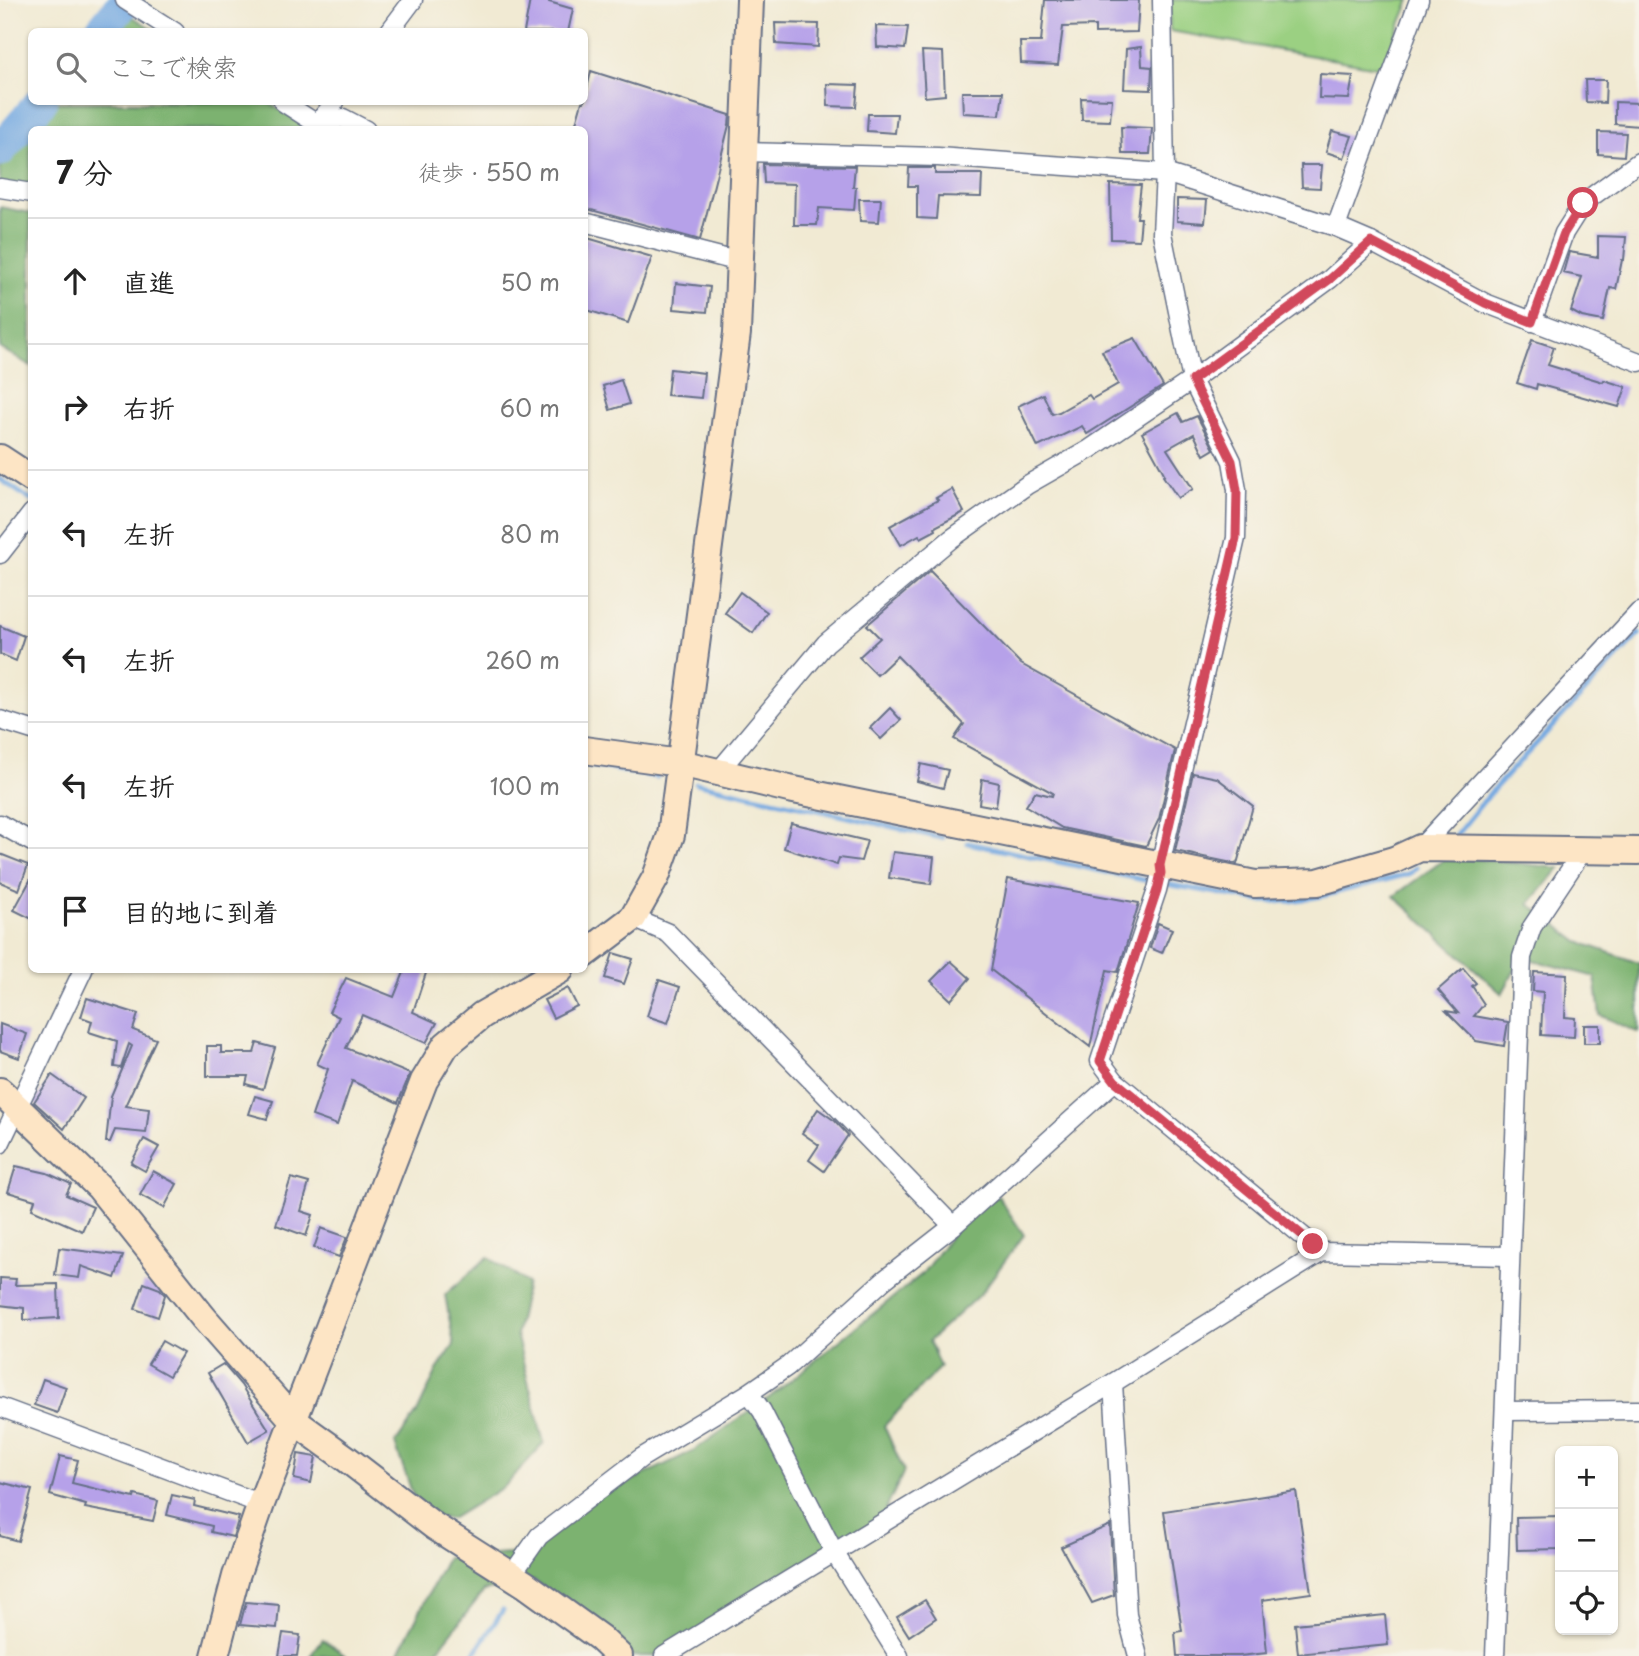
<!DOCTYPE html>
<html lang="ja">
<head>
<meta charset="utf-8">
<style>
	:root { --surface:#fff; --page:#f2f2f2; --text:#222; --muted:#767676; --line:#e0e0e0 }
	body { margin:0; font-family:"Playpen Sans","Klee One",sans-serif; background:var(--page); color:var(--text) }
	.controls { position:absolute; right:21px; bottom:21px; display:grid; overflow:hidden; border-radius:10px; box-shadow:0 2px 5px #0004 }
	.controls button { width:63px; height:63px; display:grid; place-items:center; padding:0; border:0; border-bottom:2px solid var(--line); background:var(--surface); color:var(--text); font:35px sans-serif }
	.stop { position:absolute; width:21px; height:21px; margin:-16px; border:5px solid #d1495b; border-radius:50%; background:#fff }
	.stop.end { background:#d1495b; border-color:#fff; box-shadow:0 2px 7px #0008 }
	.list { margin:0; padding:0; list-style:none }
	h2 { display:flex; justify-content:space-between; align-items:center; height:91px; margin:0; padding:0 28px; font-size:30px }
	h2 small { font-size:23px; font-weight:400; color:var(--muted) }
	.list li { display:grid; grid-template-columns:46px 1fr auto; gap:21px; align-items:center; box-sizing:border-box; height:126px; padding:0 28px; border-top:2px solid var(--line) }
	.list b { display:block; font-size:26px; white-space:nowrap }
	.list em { font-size:23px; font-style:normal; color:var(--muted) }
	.icon { flex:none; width:38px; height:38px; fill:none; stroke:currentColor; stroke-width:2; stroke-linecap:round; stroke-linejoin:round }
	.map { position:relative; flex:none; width:1639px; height:1656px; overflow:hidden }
	.search { position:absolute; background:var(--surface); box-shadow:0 2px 5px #0004; left:28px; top:28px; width:560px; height:77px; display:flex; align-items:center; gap:18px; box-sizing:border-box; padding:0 24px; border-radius:10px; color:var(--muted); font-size:26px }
	.panel { position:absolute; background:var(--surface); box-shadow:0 2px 5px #0004; left:28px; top:126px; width:560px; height:847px; border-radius:10px }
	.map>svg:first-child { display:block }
	.green { fill:#9bd082; stroke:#5b8070; stroke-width:2 }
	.forest { fill:#7cb270; stroke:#4c7067; stroke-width:2 }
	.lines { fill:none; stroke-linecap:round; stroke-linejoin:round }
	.stream { stroke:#74a9e1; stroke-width:5 }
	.river { stroke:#74a9e1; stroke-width:33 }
	.building { fill:#b6a1e9 }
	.street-casing { stroke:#667087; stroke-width:21 }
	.secondary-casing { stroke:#667087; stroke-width:30 }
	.street { stroke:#fff; stroke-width:18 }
	.secondary { stroke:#fde5c5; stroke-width:26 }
	.route { stroke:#d1495b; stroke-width:9 }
</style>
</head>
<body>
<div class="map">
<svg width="1639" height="1656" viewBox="0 0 1639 1656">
	<rect width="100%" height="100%" fill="#f7f3e8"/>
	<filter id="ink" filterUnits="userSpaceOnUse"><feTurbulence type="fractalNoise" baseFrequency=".0143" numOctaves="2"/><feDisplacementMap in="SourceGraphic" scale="14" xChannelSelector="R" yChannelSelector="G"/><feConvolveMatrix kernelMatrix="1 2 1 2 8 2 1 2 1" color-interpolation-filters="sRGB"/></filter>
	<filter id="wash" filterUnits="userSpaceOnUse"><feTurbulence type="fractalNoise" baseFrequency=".00686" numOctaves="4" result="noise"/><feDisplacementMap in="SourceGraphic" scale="28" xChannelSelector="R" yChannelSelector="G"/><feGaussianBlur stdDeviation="1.57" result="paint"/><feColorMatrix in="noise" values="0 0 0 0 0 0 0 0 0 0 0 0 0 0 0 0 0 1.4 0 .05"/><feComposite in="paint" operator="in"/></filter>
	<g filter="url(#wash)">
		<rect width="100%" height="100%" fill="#f1ead3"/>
		<polygon class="green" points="1169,0 1410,0 1382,68 1170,31"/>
		<g class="forest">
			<polygon points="130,15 156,31 116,31"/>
			<polygon points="57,102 267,102 312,129 33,130"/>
			<polygon points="31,131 31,192 0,182 0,168"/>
			<polygon points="0,207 31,213 31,366 0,348"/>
			<polygon points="1449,856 1560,868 1529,904 1579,942 1639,963 1639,1033 1600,1015 1595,977 1522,957 1502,994 1394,896"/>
			<polygon points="998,1196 1024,1235 981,1293 929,1341 940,1367 884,1426 904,1471 879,1524 664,1656 633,1656 534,1580 484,1591 433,1656 397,1656 447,1558 510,1554 576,1508 693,1451 770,1397 922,1274 969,1211"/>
			<polygon points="488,1257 527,1283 516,1334 544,1443 505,1486 451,1519 420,1515 395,1444 418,1411 437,1370 454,1345 445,1295"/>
			<polygon points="323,1639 343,1654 346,1656 310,1656"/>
		</g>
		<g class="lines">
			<g class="stream">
				<polyline points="0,479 32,501"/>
				<polyline points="584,764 657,777"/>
				<polyline points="696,783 942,838"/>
				<polyline points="1457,834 1491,792 1639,634"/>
				<polyline points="968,843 1149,881 1262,901 1290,901 1322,896 1409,874 1416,868"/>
				<polyline points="473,1656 503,1610"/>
			</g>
			<g class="river">
				<polyline points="100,32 126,0"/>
				<polyline points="0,150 41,102"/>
			</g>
		</g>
		<g id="blocks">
			<g class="building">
				<polygon points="530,0 549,0 549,2 573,9 568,32 524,32"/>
				<polygon points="1045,0 1139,0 1137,32 1095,33 1095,26 1063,27 1058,65 1021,63 1020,42 1041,42"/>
				<polygon points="775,23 819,24 818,47 776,44"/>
				<polygon points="876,26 908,27 905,49 877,47"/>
				<polygon points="1141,47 1142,66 1152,67 1151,90 1124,89 1126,49"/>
				<polygon points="922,51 943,52 945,95 925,97"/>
				<polygon points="591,71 730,115 729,125 700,240 584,208 584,130 574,130 582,102 584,102"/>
				<polygon points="1320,74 1353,76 1349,99 1319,98"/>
				<polygon points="1585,80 1606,80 1605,103 1586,102"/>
				<polygon points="827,84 858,85 856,107 828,106"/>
				<polygon points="962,92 1003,92 1000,115 963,113"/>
				<polygon points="1081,98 1112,99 1110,121 1082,120"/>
				<polygon points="1615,102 1639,103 1639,126 1615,124"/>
				<polygon points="868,114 897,114 895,133 867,131"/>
				<polygon points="1121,127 1152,128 1150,154 1122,154"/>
				<polygon points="1332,131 1352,136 1344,158 1326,152"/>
				<polygon points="1598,132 1626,133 1624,156 1598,154"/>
				<polygon points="763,164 855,166 853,187 856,187 854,210 819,208 817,225 794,225 795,184 764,183"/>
				<polygon points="1301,165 1322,165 1320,188 1302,187"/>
				<polygon points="909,168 935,168 935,174 982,174 981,197 938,196 936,219 917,218 917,186 908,186"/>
				<polygon points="1110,184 1141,185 1137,218 1141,218 1139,240 1111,239"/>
				<polygon points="859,199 881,199 879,222 860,221"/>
				<polygon points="1177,199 1207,200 1205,223 1177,221"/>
				<polygon points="1598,236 1626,237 1624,260 1622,260 1616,289 1610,288 1603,321 1582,317 1571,311 1582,277 1563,273 1569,252 1598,257"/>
				<polygon points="584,237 652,257 628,323 584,309"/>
				<polygon points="676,283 710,287 707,312 674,309"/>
				<polygon points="1135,338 1163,386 1087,434 1082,426 1038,447 1018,406 1043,394 1052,414 1059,412 1089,395 1092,399 1118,384 1102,351"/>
				<polygon points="1532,340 1554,347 1548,365 1603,382 1604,380 1626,387 1619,407 1537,384 1536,389 1517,383"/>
				<polygon points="670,369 704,373 701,398 667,395"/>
				<polygon points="621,380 629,404 610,410 603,386"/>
				<polygon points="1178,413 1183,422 1197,416 1214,449 1204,455 1194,434 1167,449 1193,489 1178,498 1163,476 1165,475 1142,433"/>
				<polygon points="952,489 964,512 935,527 936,530 921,538 919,535 901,545 890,526 938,500 936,498"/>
				<polygon points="930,571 1021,664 1175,750 1159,819 1146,846 1062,828 1026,806 1035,792 1052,796 1053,793 954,739 964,724 897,656 877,675 859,657 880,638 867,625"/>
				<polygon points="740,592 767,612 753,633 725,613"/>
				<polygon points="0,626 24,636 16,661 0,654"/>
				<polygon points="890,708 901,720 881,739 870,728"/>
				<polygon points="921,764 948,770 943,788 917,781"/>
				<polygon points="1193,773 1217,778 1253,806 1237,864 1175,851"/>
				<polygon points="982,779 999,783 996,807 979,804"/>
				<polygon points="791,823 867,841 861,861 839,858 837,865 784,848"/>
				<polygon points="893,852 934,857 931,884 889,878"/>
				<polygon points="0,854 28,865 19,890 0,882"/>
				<polygon points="32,877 32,919 14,910"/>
				<polygon points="1008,879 1139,903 1118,972 1107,970 1090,1047 991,970"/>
				<polygon points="1158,923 1172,929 1162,953 1150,948"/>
				<polygon points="613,953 633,959 624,984 605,978"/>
				<polygon points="951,961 970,978 951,1000 931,981"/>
				<polygon points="1463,968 1476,983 1472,986 1484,1004 1474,1016 1508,1022 1504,1046 1476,1041 1446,1011 1458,1013 1438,990"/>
				<polygon points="405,970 427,970 413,1012 437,1023 426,1043 362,1015 346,1048 410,1074 398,1103 352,1081 337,1125 312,1116 328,1069 317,1064 339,1017 329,1012 346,978 394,997"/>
				<polygon points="1534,972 1567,974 1565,1017 1575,1018 1574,1037 1541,1035 1543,992 1533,991"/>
				<polygon points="659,980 680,987 668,1023 647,1016"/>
				<polygon points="568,988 577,1006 553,1018 544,1000"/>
				<polygon points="87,998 138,1014 133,1030 156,1039 125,1106 149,1109 146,1133 115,1130 110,1142 106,1142 111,1096 132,1046 129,1044 121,1068 114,1067 117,1041 89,1032 92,1021 81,1017"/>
				<polygon points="0,1024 27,1034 19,1058 0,1051"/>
				<rect x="1584" y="1025" width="16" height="18"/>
				<polygon points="257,1043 275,1048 263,1089 246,1084 248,1076 207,1076 207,1046 221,1046 221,1053 254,1053"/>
				<polygon points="52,1075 84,1098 64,1129 34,1102"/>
				<polygon points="255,1096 273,1101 267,1119 249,1114"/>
				<polygon points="818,1109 835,1121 848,1135 824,1171 809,1160 819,1145 802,1133"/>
				<polygon points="144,1139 159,1147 145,1171 131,1163"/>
				<polygon points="16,1166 47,1173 71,1184 66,1195 93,1207 82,1231 32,1209 35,1200 8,1192"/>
				<polygon points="153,1171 177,1184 164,1208 140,1195"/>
				<polygon points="291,1178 309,1183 301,1211 313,1215 306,1236 276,1225"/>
				<polygon points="321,1228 347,1237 339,1257 314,1248"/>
				<polygon points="59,1248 123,1256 115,1278 81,1266 79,1278 55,1275"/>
				<polygon points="0,1278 16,1279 15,1285 58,1284 59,1318 24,1320 24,1308 0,1305"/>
				<polygon points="144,1283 160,1289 165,1295 158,1317 135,1309"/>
				<polygon points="162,1341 183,1353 169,1376 148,1364"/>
				<polygon points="223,1364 241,1385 269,1430 248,1442 208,1373"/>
				<polygon points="43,1379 66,1387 57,1413 34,1405"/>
				<polygon points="298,1454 316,1457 311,1483 294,1479"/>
				<polygon points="60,1456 78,1460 72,1483 134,1498 135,1495 158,1501 153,1521 85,1508 86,1505 50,1495"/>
				<polygon points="0,1482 32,1490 18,1541 0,1536"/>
				<polygon points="1296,1491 1311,1593 1262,1600 1267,1653 1239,1656 1177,1656 1175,1632 1182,1631 1164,1511"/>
				<polygon points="172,1495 195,1500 194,1506 239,1517 233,1537 211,1532 212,1526 167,1515"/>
				<polygon points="1560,1516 1560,1549 1517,1550 1516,1517"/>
				<polygon points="1110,1525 1114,1595 1092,1603 1061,1547"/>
				<polygon points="925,1600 936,1618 909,1636 897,1617"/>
				<polygon points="246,1602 279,1605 277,1628 240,1625"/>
				<polygon points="1385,1615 1388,1645 1298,1654 1295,1624"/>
				<polygon points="283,1633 300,1635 297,1656 279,1656"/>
			</g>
		</g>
	</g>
	<g filter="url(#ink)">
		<use href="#blocks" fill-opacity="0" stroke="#667087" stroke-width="2"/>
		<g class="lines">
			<defs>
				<g id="street">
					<polyline points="125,0 175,32"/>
					<polyline points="1162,0 1165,173 1162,233 1192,380 1232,461 1237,490 1236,538 1160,865 1161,873 1157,890 1100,1061 1115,1081 1322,1252"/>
					<polyline points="389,32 413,0"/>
					<polyline points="283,102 317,124 343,118 366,130"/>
					<polyline points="315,126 335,102"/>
					<polyline points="744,152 938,157 1165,173 1336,227 1371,242 1485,303 1639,362"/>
					<polyline points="0,188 32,193"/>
					<polyline points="584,222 740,262"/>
					<polyline points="1336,227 1419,0"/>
					<polyline points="1532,322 1564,233 1583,203 1639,162"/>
					<polyline points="0,554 32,513"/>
					<polyline points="0,720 32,730"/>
					<polyline points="718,772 826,643 951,539 1027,485 1090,449 1192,380 1330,279 1371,242"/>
					<polyline points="0,824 32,842"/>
					<polyline points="1420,848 1639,612"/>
					<polyline points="633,918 668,933 953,1226"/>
					<polyline points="0,1144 83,970"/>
					<polyline points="1113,1383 1127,1615 1138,1656"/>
					<polyline points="749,1393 762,1411 834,1552 899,1656"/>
					<polyline points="0,1407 261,1504"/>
					<polyline points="1506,1411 1639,1410"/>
					<polyline points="511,1576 539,1536 641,1458 749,1393 788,1366 884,1280 953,1226 1115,1081"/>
					<polyline points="664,1656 1113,1383 1322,1252 1509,1256"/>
					<polyline points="1495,1656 1522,957 1532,927 1584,849"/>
				</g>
				<g id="secondary">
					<polyline points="0,458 32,479"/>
					<polyline points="584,750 680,763 789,789 1255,884 1318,882 1394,860 1420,848 1639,851"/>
					<polyline points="584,955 633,918 656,877 671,835 737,333 750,0"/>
					<polyline points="0,1091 99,1187 203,1317 293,1420 347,1459 434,1526 525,1584 600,1638 619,1656"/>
					<polyline points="215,1656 236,1576 261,1504 424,1081 446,1045 482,1015 560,970"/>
				</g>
			</defs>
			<use href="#street" class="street-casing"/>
			<use href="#secondary" class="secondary-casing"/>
			<use href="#street" class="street"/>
			<use href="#secondary" class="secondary"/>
		</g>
	</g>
	<g class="lines" filter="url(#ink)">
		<polyline class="route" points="1313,1244 1115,1081 1100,1061 1157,890 1161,873 1160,865 1236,538 1237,490 1232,461 1192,380 1330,279 1371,242 1485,303 1532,322 1564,233 1583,203"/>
	</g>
</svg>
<div class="controls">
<button>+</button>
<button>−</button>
<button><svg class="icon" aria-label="locate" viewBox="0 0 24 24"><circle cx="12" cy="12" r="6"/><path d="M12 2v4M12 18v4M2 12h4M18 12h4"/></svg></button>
</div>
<div class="stop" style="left:1583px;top:203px"></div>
<div class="stop end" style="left:1313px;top:1244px"></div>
<div class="search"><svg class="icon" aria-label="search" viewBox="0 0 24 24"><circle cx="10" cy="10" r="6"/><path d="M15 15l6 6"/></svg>ここで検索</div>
<section class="panel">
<h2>7 分<small>徒歩 · 550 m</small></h2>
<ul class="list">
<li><svg class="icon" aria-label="ahead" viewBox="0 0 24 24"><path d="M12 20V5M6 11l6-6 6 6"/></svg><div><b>直進</b></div><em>50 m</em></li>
<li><svg class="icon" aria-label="right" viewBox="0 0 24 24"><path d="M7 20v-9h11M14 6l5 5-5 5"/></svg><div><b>右折</b></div><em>60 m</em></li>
<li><svg class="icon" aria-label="left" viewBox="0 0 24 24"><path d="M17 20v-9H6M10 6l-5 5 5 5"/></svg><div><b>左折</b></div><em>80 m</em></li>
<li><svg class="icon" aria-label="left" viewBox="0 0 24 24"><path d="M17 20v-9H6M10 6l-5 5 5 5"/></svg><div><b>左折</b></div><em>260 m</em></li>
<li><svg class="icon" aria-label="left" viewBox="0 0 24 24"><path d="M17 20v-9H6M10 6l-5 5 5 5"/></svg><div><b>左折</b></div><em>100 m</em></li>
<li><svg class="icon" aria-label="arrive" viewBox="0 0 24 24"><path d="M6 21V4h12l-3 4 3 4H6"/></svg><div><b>目的地に到着</b></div></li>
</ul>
</section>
</div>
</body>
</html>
